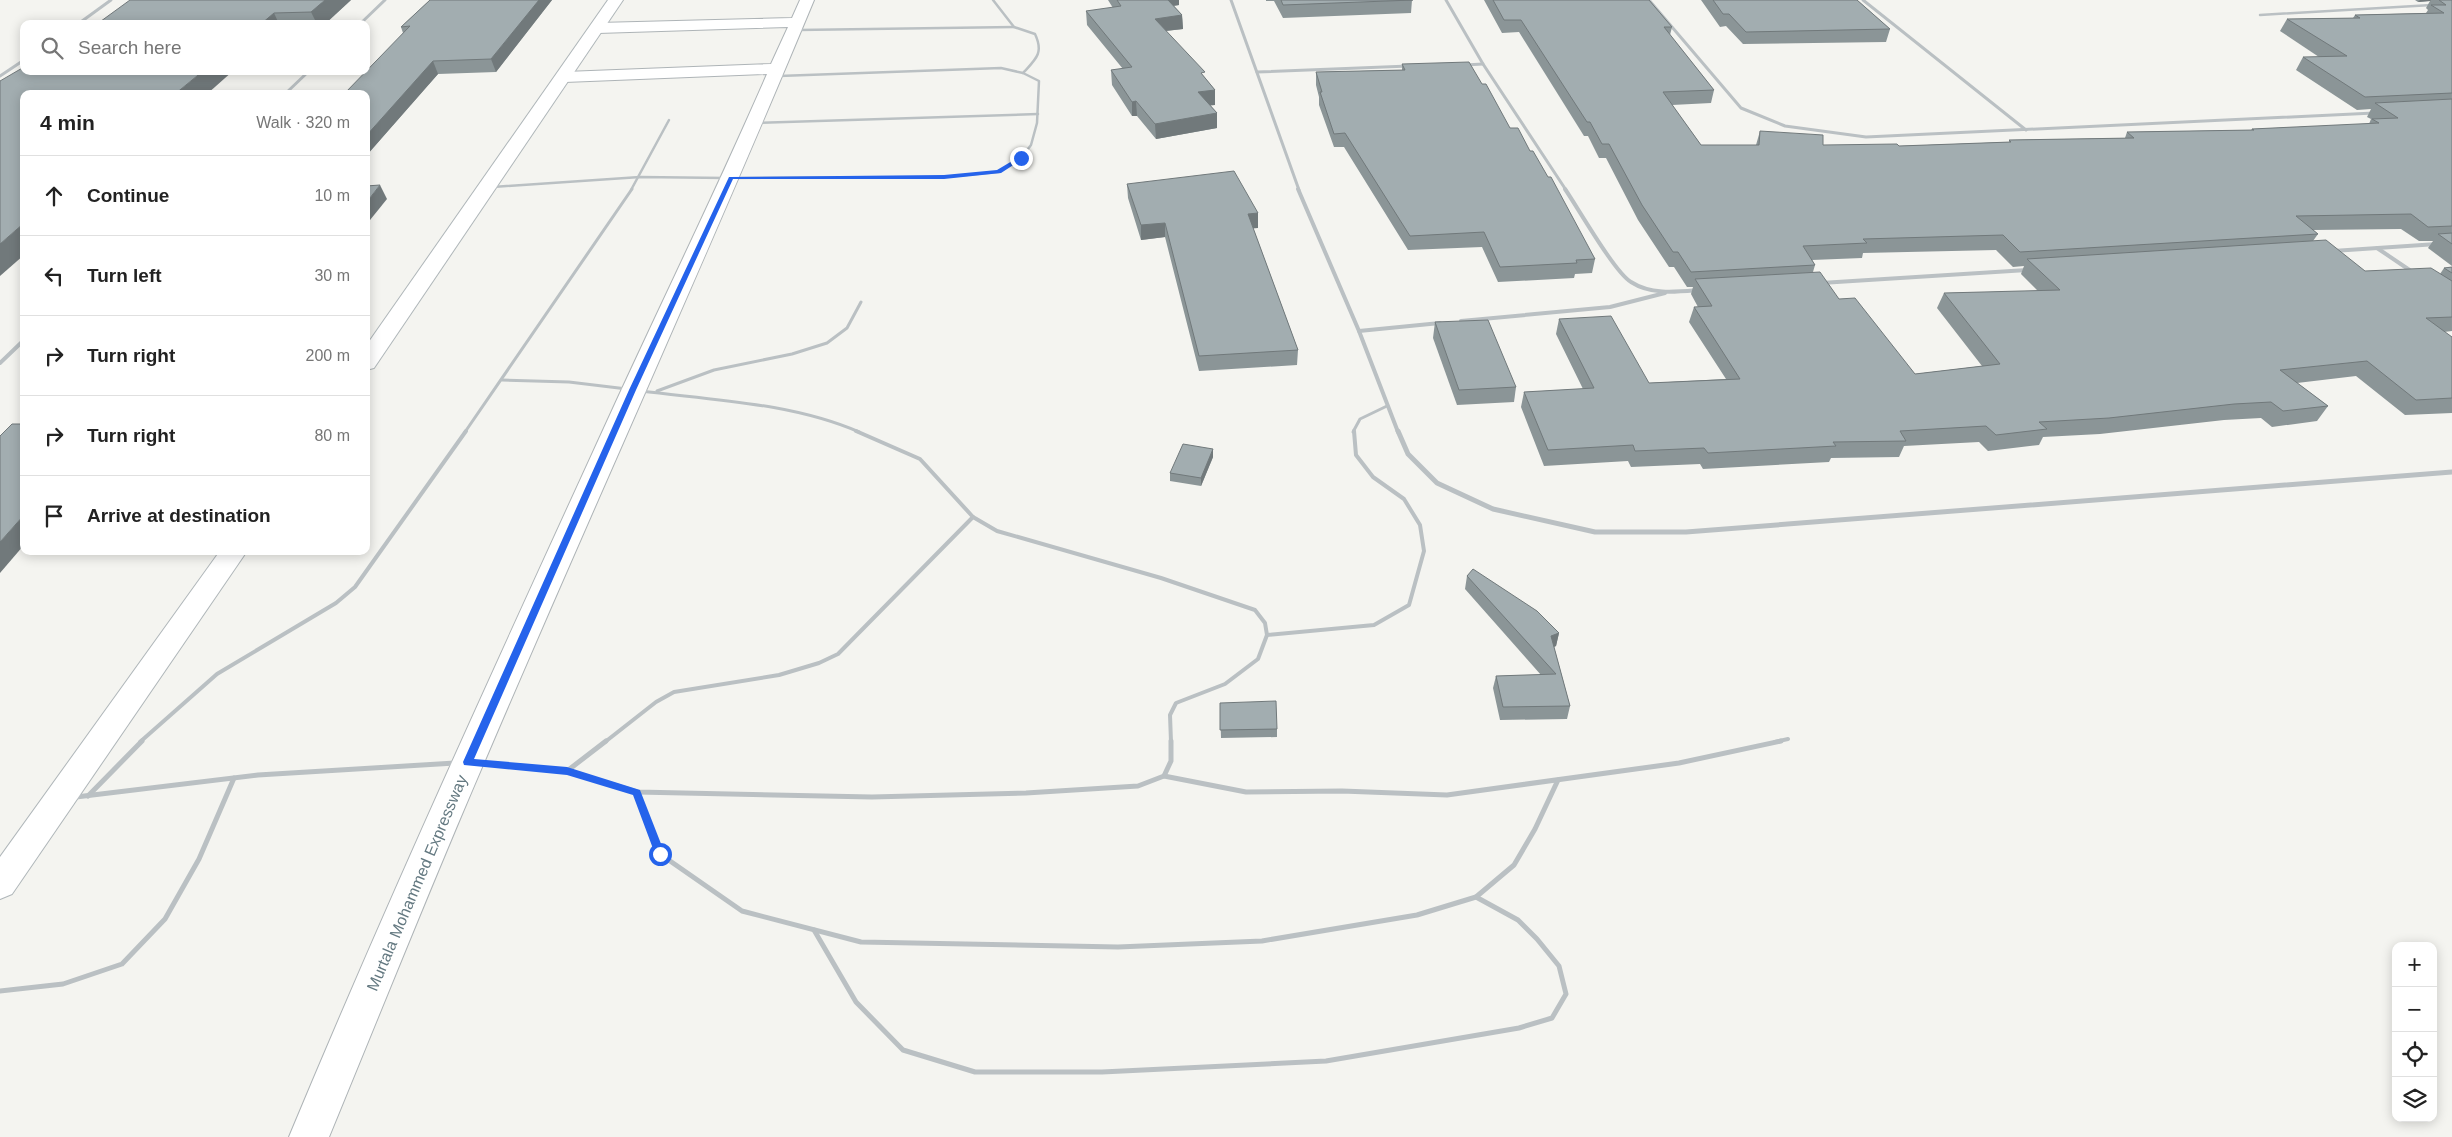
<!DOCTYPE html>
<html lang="en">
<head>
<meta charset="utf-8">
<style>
	:root { --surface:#fff; --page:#f2f2f2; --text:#222; --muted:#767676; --line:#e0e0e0 }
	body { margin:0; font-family:Helvetica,sans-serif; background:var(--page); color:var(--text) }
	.controls { position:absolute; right:15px; bottom:15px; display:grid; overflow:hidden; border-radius:10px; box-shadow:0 2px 12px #0003 }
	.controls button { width:45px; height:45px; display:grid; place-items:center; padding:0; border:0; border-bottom:1px solid var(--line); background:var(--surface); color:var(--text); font:25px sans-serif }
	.stop { position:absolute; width:15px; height:15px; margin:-11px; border:4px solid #2563eb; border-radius:50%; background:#fff }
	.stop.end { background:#2563eb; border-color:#fff; box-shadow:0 1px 5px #0008 }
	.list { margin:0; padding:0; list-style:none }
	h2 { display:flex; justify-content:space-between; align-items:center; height:65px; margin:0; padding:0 20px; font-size:21px }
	h2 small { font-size:16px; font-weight:400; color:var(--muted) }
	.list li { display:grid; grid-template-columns:32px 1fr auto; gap:15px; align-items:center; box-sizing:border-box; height:80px; padding:0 20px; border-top:1px solid var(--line) }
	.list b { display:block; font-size:19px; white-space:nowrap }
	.list em { font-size:16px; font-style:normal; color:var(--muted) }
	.icon { flex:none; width:28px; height:28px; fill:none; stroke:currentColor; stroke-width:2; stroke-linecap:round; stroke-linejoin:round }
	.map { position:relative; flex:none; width:2452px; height:1137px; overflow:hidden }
	.search { position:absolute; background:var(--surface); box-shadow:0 2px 12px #0003; left:20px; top:20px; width:350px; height:55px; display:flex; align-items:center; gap:12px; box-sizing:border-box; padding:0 18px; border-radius:10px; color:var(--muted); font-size:19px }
	.panel { position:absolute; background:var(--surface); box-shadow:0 2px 12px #0003; left:20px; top:90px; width:350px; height:465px; border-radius:10px }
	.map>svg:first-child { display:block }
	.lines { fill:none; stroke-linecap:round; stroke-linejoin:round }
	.secondary-casing { stroke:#afb6b9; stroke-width:2 }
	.primary-casing { stroke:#aeb4b7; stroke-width:2 }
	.lane-far3 { stroke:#bac0c3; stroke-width:2.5 }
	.lane-far2 { stroke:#bac0c3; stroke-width:3 }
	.lane-far1 { stroke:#bac0c3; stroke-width:4 }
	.lane { stroke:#bac0c3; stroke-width:5 }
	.street-far2 { stroke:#bac0c3; stroke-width:3 }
	.street-far1 { stroke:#bac0c3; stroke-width:4 }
	.street { stroke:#bac0c3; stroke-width:5 }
	.secondary { fill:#fff; fill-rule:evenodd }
	.primary { fill:#fff; fill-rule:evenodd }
	.wall { fill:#8b9597; fill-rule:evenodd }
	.shaded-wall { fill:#71797b }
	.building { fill:#a2adb0; stroke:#71797b }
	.route { fill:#2563eb }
	.labels { text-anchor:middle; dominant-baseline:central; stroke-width:5; stroke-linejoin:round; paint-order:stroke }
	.street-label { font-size:16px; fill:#647981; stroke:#fff }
</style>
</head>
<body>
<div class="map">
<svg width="2452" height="1137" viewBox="0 0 2452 1137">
	<rect width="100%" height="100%" fill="#f4f4f0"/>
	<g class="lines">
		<defs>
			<g id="secondary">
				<polygon points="608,0 623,0 374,368 366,370 366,346"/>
				<polygon points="220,551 247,551 12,894 0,899 0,857"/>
			</g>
			<path id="primary" d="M800,0H814C709,253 594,505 486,758C432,883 381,1011 329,1137H289C393,887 507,640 620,393C669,287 720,182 767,74L565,82L559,81L557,77L559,73L565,72L771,64L788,27L598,33L590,28L598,23L792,18Z"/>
		</defs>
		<use href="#secondary" class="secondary-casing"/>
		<use href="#primary" class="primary-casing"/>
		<g class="lane-far3">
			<path d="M993,0L1014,27L1035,34C1044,53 1036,59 1023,73"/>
			<polyline points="2260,15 2432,5"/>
			<polyline points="798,30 1014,27"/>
			<polyline points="757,123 1038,114"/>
			<polyline points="735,178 944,177 999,172 1021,158 1031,145 1037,123 1039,81 1023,73 1001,68 779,76"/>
			<polyline points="493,187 640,177 726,178"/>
			<polyline points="631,190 669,120"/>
		</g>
		<g class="lane-far2">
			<polyline points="502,380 569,382 627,389"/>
			<path d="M641,391C713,400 792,403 859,432"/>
			<polyline points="657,391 714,370 792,354 827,343 847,328 861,302"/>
			<polyline points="465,432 632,189"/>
			<polyline points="1353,432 1360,419 1387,406"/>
		</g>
		<g class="lane-far1">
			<polyline points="856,431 920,459 973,517 997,531 1161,578 1255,610 1265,623 1267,635 1258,659 1225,684 1176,703 1170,715 1171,742"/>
			<polyline points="1267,635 1374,625 1409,605 1424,551 1420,525 1404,499 1373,477 1356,455 1354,431"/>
			<polyline points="140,742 217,674 336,603 355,587 466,431"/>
			<polyline points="605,742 656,702 674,692 779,675 819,663 838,654 973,517"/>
			<polyline points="1775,742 1788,739"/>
		</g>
		<g class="lane">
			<polyline points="479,763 567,771 637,792 872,797 1026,793 1138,786 1164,776 1171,761 1171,741"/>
			<polyline points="567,771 606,741"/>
			<polyline points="1164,776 1246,792 1342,791 1447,795 1679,763 1781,741"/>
			<polyline points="637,792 660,854 742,911 861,942 1118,947 1262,941 1417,915 1476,897 1514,865 1535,829 1558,780"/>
			<polyline points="88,796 142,741"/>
			<polyline points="76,797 258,775 455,763"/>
			<polyline points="814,930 856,1002 903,1050 975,1072 1102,1072 1326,1061 1519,1028 1552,1018 1566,994 1559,966 1537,939 1518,920 1476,897"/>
			<polyline points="0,991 63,984 122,964 165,919 199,859 234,778"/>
		</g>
		<g class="street-far2">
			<polyline points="1231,0 1299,190"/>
			<polyline points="1446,0 1483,64 1566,190"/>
			<polyline points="1649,0 1741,108 1785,126 1866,137 2374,113"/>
			<polyline points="1863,0 2026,130"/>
			<polyline points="78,24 111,0"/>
			<polyline points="360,24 385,0"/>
			<polyline points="1465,65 1483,64"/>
			<polyline points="1257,72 1409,66"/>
			<polyline points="0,76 24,60"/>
			<polyline points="285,94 309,71"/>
		</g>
		<g class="street-far1">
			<polyline points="1298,189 1359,331 1398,432"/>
			<path d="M1565,189C1578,208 1615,273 1631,282C1651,295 1676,292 1698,290"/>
			<polyline points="2377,248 2414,273"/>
			<polyline points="2333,251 2437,244"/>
			<polyline points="1821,283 2027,270"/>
			<polyline points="1461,321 1610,307 1665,293"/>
			<polyline points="1359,331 1440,323"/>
			<polyline points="0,363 24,340"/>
		</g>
		<polyline class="street" points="1398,431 1408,454 1437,483 1493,509 1595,532 1686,532 2452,472"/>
		<use href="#secondary" class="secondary"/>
		<use href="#primary" class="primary"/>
	</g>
	<g class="wall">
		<polygon points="351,0 325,24 97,24"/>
		<polygon points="430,0 552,0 496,72 438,74 366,156 366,94 403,33 401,27"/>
		<polygon points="1108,0 1179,0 1179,5 1174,6 1182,15 1183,29 1166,31 1215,90 1215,105 1210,105 1217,113 1217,128 1156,139 1137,116 1132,116 1112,85 1111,70 1123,69 1087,25 1086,11 1113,8"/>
		<polygon points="1266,0 1412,0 1411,13 1283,18 1274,1 1266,1"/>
		<path d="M1484,0H1649L1672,27L1670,35L1714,90L1711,103L1672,105L1701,145H1756L1760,131L1823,145L1899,146L2009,142V140L2125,138L2127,132L2251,130L2252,129L2369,124L2371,119L2367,117L2371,109L2357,110L2296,70L2303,57H2319L2280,31L2287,19L2353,18L2355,15L2426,13L2428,10L2426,8L2430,1L2418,2L2415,0H2452V266L2428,248L2433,241H2419L2401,229L2313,230L2318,234L2313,241L2365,271L2440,274L2444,268L2452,267V331L2444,332L2452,337V413L2405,415L2356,376L2297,383L2328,406L2317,421L2272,427L2261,418L2224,420L2100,434L2043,437L2039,445L1988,451L1979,442L1904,446L1899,457L1831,458L1829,462L1703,469L1700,464L1631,467L1628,461L1544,466L1521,407L1524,392L1583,389L1556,334L1559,319L1649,383L1726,379L1689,322L1694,307H1698L1691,294L1693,287H1687L1674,267H1669L1638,220L1606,158H1599L1588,136H1584L1519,32L1502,33ZM1996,250L2013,267L2024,266L2021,274L2038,291L1944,293L1937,308L1982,366L1915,374L1839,299L1813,272L1815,265L1812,260L1862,258L1863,253Z"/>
		<polygon points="1701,0 1857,0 1890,29 1886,42 1743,44 1726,26 1720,27"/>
		<polygon points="1402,64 1510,128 1530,151 1595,259 1592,273 1575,274 1574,278 1498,282 1482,247 1408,250 1344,147 1334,147 1319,105 1319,97 1316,85 1316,72 1402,70"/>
		<polygon points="1127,184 1258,213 1258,228 1253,228 1298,350 1297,365 1199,371 1165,237 1141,240 1128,198"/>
		<polygon points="1435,322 1516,387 1514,402 1457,405 1433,338"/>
		<polygon points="1213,449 1213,457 1201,486 1170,481 1170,473"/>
		<polygon points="1467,576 1559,633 1556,646 1554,647 1570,706 1567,719 1500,720 1493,688 1496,676 1541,675 1465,589"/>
		<polygon points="1220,703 1277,729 1277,737 1221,738"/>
	</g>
	<g class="shaded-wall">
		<polygon points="325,0 351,0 325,24 317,24 311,12"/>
		<polygon points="539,0 552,0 496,72 491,59"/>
		<polygon points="1162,0 1179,0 1179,5 1162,7"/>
		<polygon points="2420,0 2431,0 2430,1 2418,2"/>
		<polygon points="274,13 279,24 261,24"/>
		<polygon points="1182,15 1183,29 1155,32 1155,19"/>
		<polygon points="433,61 438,74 366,156 366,136"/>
		<polygon points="203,71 233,71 207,94 175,94"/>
		<polygon points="1215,90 1215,105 1198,107 1198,92"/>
		<polygon points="1136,101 1137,116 1132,116 1132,102"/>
		<polygon points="1217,113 1217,128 1156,139 1155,124"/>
		<polygon points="380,185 387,199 366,225 366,203"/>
		<polygon points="1258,213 1258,228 1247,229 1248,214"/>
		<polygon points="24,223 24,255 0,276 0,244"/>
		<polygon points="1165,223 1165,237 1141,240 1141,225"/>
		<polygon points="1213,449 1213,457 1201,486 1201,478"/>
		<polygon points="24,515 24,545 0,573 0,542"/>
		<polygon points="1559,633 1556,646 1548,649 1551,636"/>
	</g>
	<g class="building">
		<polygon points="130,0 325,0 311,12 274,13 261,24 97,24"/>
		<polygon points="430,0 539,0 491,59 433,61 366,136 366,94 344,94 410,26 401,27"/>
		<polygon points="1117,0 1168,0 1182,15 1155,19 1205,72 1201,73 1215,90 1198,92 1217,113 1155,124 1136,101 1132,102 1111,70 1132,67 1086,11 1121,6"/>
		<polygon points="1281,0 1413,0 1283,5"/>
		<polygon points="1493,0 1649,0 1672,27 1664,27 1714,90 1663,92 1701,145 1759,145 1760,131 1823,135 1823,145 1897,144 1899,146 2011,142 2009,140 2134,138 2127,132 2254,130 2252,129 2379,123 2372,119 2398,118 2375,103 2452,99 2452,226 2428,227 2411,214 2296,216 2318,234 2020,252 2003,235 1863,239 1867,243 1803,246 1815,265 1691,272 1678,252 1673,252 1642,205 1609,144 1602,144 1590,122 1587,122 1521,20 1504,20"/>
		<polygon points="1713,0 1857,0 1890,29 1746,32 1729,14 1723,14"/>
		<polygon points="2439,0 2452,0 2452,93 2365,97 2303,57 2347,56 2287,19 2360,18 2355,15 2444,13 2431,5 2446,5"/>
		<polygon points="1469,62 1482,84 1486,84 1510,128 1518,128 1530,151 1533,151 1548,177 1551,177 1595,259 1576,260 1577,263 1500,267 1484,232 1410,236 1345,133 1334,134 1320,92 1322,92 1316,72 1405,70 1402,64"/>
		<polygon points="24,67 24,71 203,71 175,94 24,94 24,223 0,244 0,81"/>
		<polygon points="1234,171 1258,213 1248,214 1298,350 1199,356 1165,223 1141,225 1127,184"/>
		<polygon points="380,185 366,203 366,186"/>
		<polygon points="2452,233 2452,244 2438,234"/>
		<polygon points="2326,240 2365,271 2431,268 2452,281 2452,317 2426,318 2452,337 2452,398 2416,400 2367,361 2280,370 2328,406 2283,411 2271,402 2234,404 2109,418 2039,422 2047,429 1996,435 1986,426 1900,431 1906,441 1833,442 1836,446 1708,453 1704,448 1635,451 1633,445 1548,450 1524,392 1594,388 1559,319 1611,316 1649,383 1740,379 1694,307 1712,306 1695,279 1820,272 1839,299 1855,298 1915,374 2000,364 1944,293 2060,290 2027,259"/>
		<polygon points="2452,267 2452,273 2444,268"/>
		<polygon points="1488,320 1516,387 1459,390 1435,322"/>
		<polygon points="12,424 24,424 24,515 0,542 0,436"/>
		<polygon points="1183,444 1213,449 1201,478 1170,473"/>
		<polygon points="1473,569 1537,611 1559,633 1551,636 1570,706 1503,707 1496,676 1556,674 1467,576"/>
		<polygon points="1276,701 1277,729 1220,730 1220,703"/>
	</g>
	<polygon class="route" points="1019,157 1024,158 1001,173 944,179 733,179 636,390 474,759 567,767 640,790 665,854 663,856 660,858 655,854 633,795 567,775 464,765 463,762 629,390 729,177 944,175 997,170"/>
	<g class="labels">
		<g class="street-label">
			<text transform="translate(417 883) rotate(-67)">Murtala Mohammed Expressway</text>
		</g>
	</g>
</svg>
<div class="controls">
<button>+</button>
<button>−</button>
<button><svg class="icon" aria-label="locate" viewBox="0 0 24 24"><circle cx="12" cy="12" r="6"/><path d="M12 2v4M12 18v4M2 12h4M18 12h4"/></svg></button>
<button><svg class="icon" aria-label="layers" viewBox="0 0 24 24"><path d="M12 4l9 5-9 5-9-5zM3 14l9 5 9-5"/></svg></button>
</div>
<div class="stop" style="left:660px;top:854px"></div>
<div class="stop end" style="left:1021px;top:158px"></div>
<div class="search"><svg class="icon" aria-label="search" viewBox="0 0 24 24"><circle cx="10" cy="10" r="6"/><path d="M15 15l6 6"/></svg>Search here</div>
<section class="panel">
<h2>4 min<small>Walk · 320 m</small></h2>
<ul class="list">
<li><svg class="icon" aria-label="ahead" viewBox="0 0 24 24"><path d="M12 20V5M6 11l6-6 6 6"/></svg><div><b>Continue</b></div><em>10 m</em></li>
<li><svg class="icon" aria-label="left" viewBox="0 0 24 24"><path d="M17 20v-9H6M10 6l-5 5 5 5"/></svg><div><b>Turn left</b></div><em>30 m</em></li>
<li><svg class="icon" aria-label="right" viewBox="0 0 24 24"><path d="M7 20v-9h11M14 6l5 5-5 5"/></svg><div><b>Turn right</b></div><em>200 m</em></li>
<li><svg class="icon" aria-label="right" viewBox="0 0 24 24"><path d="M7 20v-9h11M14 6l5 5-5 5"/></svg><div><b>Turn right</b></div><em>80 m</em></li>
<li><svg class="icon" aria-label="arrive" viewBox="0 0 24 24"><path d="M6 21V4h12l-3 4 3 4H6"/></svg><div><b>Arrive at destination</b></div></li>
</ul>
</section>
</div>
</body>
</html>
